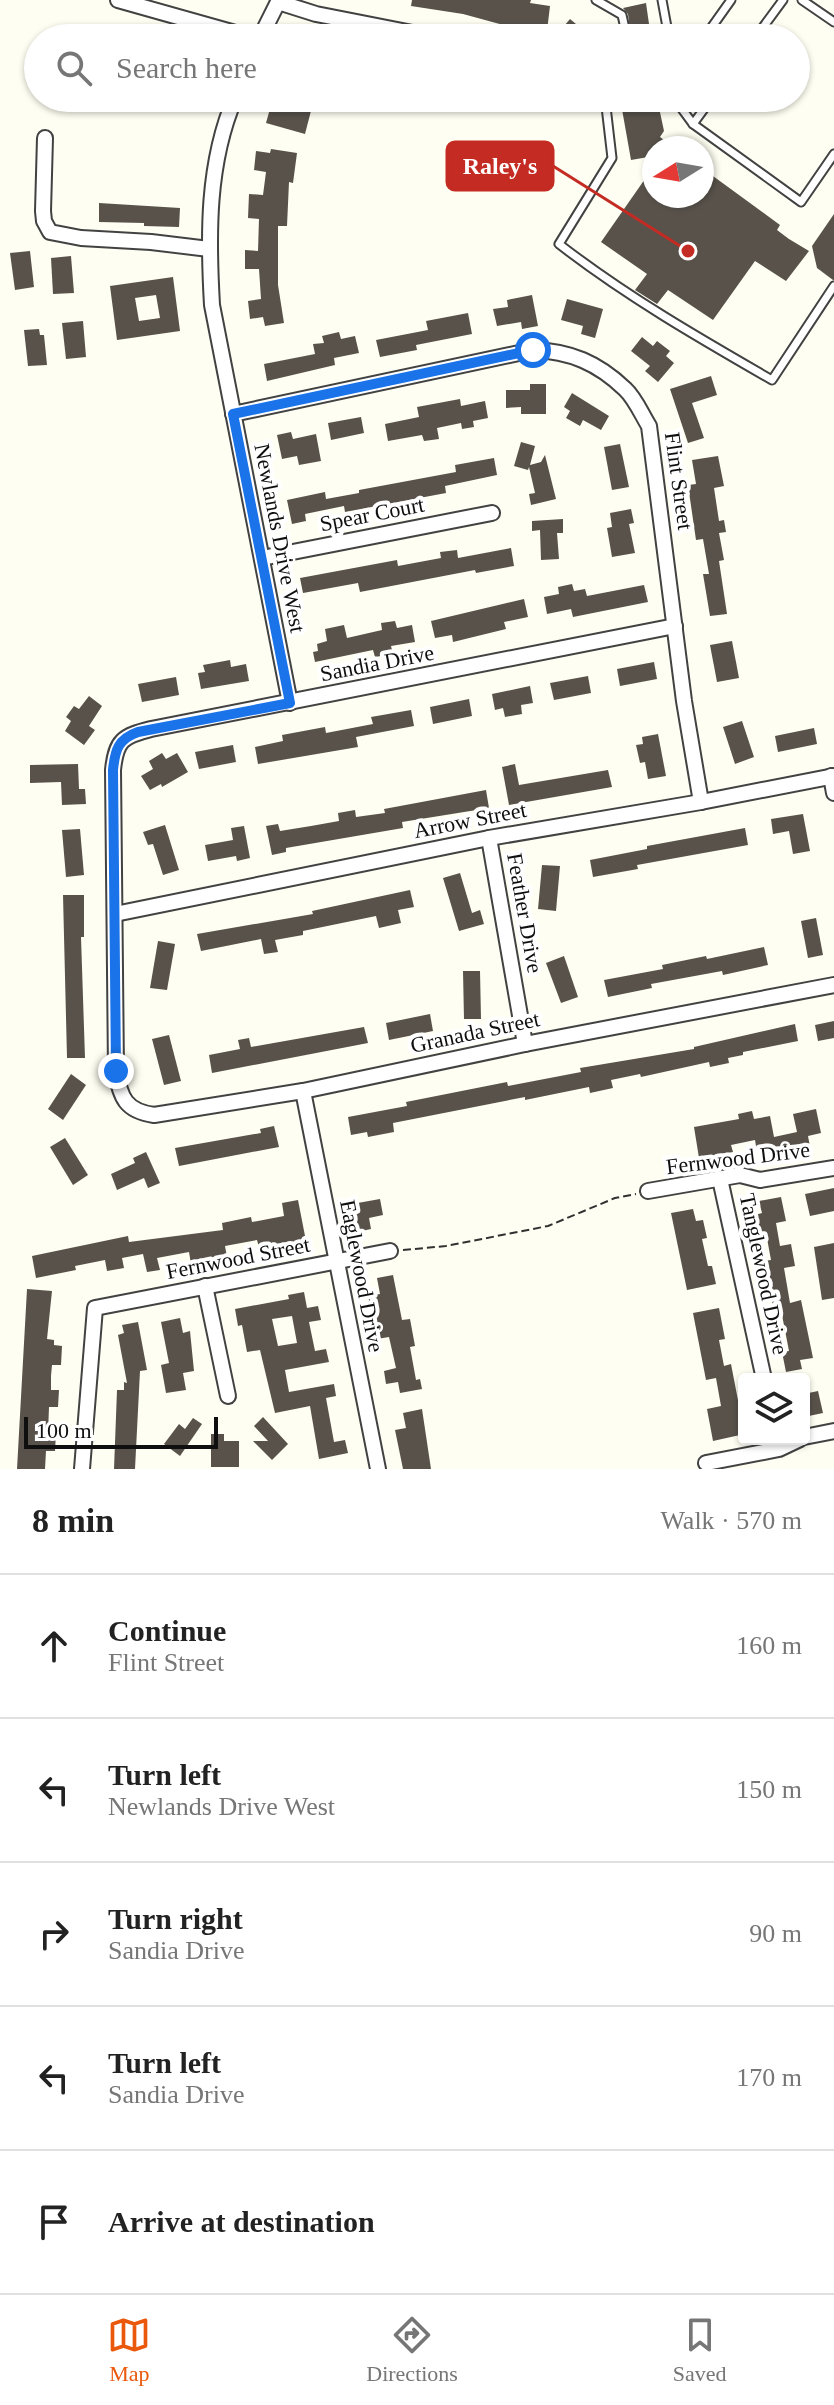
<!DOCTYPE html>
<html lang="en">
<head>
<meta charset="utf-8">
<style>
	:root { --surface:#fff; --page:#f6f6f6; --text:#222; --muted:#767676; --line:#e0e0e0; --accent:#ea580c }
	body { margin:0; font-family:"Times New Roman",serif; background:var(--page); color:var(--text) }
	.controls { position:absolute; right:24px; bottom:24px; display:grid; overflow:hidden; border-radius:8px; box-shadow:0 2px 6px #0004 }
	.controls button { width:72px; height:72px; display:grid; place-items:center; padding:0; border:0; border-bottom:2px solid var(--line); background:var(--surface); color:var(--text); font:40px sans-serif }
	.compass { position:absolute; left:642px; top:136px; width:72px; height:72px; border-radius:50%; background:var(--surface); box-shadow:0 2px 6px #0004; rotate:259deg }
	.scale { position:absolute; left:24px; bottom:20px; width:194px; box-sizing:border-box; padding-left:8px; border:4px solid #0f0f0f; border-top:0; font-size:22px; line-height:28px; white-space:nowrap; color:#0f0f0f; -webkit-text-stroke:6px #fff; paint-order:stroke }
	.stop { position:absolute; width:24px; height:24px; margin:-18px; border:6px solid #1a73e8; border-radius:50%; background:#fff }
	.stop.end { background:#1a73e8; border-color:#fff; box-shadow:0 2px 8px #0008 }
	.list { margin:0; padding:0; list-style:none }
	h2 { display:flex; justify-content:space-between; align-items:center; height:104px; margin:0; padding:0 32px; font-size:34px }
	h2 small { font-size:26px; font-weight:400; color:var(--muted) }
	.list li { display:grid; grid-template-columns:52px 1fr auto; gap:24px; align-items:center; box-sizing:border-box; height:144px; padding:0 32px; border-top:2px solid var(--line) }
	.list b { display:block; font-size:30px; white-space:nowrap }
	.list p { margin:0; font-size:26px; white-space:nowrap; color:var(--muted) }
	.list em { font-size:26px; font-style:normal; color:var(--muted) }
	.icon { flex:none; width:44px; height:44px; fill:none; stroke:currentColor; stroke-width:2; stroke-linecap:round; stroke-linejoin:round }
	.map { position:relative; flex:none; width:834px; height:1469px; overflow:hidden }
	.search { position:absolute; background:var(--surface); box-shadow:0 2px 6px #0004; left:24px; right:24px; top:24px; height:88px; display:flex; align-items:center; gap:20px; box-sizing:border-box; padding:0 28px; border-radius:44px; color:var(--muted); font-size:30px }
	.sheet { height:824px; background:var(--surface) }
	nav { display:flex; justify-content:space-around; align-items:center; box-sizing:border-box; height:112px; border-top:2px solid var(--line); background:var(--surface); font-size:22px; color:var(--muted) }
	nav a { display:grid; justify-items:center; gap:4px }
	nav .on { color:var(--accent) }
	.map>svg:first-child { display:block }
	.building { fill:#58524b; fill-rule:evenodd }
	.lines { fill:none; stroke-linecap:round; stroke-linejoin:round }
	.service-casing { stroke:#424242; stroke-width:11 }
	.minor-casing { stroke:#424242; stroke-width:18 }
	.path { stroke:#313131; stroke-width:2; stroke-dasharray:8 4; stroke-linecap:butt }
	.service { stroke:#fff; stroke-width:7 }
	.minor { stroke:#fff; stroke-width:14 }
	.route { stroke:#1a73e8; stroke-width:10 }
	.labels { text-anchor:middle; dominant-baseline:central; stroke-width:8; stroke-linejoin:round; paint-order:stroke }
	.street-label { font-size:22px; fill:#0f0f0f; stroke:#fff }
	.leader { fill:none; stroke:#c42b23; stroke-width:3 }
	.callout-dot { fill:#c42b23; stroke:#fff; stroke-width:3 }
	.callout { fill:#c42b23; stroke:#c42b23; stroke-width:3 }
	.callout-label { font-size:24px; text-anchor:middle; font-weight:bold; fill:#fff }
</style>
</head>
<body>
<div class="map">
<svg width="834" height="1469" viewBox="0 0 834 1469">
	<rect width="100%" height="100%" fill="#fffef2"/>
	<g class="building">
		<polygon points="412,0 531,0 530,3 550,6 547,31 507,26 463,14 411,6"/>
		<polygon points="646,3 651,38 631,38 628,14 623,8"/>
		<polygon points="570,19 582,29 584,25 600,38 554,38"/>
		<polygon points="273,98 283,98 312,107 305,134 266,123"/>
		<polygon points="479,98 512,98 510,109 494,106 493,112 478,109"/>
		<polygon points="620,98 657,98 664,131 660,137 675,148 654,148 654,156 631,160"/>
		<polygon points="271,149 297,153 293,183 289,182 287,226 278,226 278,285 284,323 265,326 263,317 250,319 248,301 261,299 259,269 245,269 245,250 258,251 259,219 248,218 249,194 263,195 266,172 254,170 256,151 270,153"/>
		<polygon points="654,166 654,196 702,196 702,168 780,225 777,230 789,239 809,251 786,281 755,261 713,320 668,290 657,304 635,290 647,274 601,242"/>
		<polygon points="99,203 180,208 179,227 144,226 144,223 99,222"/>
		<polygon points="834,214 834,280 833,280 817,268 812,246"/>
		<polygon points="30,251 34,287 15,290 10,253"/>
		<polygon points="71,256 74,293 53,294 51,258"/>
		<path d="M173,277L180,331L117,340L110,286ZM156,295L160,318L139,321L135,298Z"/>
		<polygon points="532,295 538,326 522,329 521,322 497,326 493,309 508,307 507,300"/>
		<polygon points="567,299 603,309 595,338 581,334 583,326 561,320"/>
		<polygon points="468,313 472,334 416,345 417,350 380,357 376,340 428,330 426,321"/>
		<polygon points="83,321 86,357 66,359 62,323"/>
		<polygon points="39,329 40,335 44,335 47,365 28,366 24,330"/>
		<polygon points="339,332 341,339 355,336 359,353 334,358 335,365 267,381 264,364 315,354 313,344 324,343 322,336"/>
		<polygon points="642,337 653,346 657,341 670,351 666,356 674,363 658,382 645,371 650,366 631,351"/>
		<polygon points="711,376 717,395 692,403 704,438 688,443 670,389"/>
		<polygon points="530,384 546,384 546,414 521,414 521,407 506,408 506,390 530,390"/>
		<polygon points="572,393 609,416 601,430 583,420 580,426 566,418 570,411 564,407"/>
		<polygon points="460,399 461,406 485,401 488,418 473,421 474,427 462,429 461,423 437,428 439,439 424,441 422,435 388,441 385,424 419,417 417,407"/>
		<polygon points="361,417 364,433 331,440 328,423"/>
		<polygon points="291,432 293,439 316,434 321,461 299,465 297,456 282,459 277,435"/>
		<polygon points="521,442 535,446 530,465 541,462 545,455 556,499 531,505 529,494 535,493 529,467 528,470 514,466"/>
		<polygon points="620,444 629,487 612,490 604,447"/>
		<polygon points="718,456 724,486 714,488 719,521 724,520 726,532 719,533 724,560 719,561 727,614 710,616 703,574 709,574 703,539 696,540 688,485 696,484 692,460"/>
		<polygon points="494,458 497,475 445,486 446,493 345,512 344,506 305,514 306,521 292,524 287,500 325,492 326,499 359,493 359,490 456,472 455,465"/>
		<polygon points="631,509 634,523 629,524 635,553 612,557 607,528 612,527 610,513"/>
		<polygon points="563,519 563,533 557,533 559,559 541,560 540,530 532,531 532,521"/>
		<polygon points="511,548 514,566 476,573 475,570 360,592 358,583 303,593 300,578 397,560 398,566 441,558 440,552 457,550 458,558"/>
		<polygon points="572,584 574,591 585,589 587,596 644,585 648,602 573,617 571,609 547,614 544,597 559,594 558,587"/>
		<polygon points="524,599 528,617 504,622 506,629 453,642 452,635 435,638 431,621"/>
		<polygon points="395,621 397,628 412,625 415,642 391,646 393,654 375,657 373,650 315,662 313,652 318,651 317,644 327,641 325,629 344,625 347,638 382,630 381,623"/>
		<polygon points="732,641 739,678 717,682 710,645"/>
		<polygon points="230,660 231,667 246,664 249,681 201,689 198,673 205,672 203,665"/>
		<polygon points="654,662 657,679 620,686 617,669"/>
		<polygon points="588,676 591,693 554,700 550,683"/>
		<polygon points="176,677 179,695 142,702 138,684"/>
		<polygon points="530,686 533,703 521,705 522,714 505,717 503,708 495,710 492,694"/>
		<polygon points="89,696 102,706 89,726 95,730 84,745 65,731 71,721 66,717 74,706 79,709"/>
		<polygon points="469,699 472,716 433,724 430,707"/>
		<polygon points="411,710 414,726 356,737 358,747 258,764 255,747 283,741 282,735 325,727 326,733 373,724 371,717"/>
		<polygon points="742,721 754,757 735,764 723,727"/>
		<polygon points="814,728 817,744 778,752 775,736"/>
		<polygon points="658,734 666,776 648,779 645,762 640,763 636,745 643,744 642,737"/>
		<polygon points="233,745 236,762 199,769 195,752"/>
		<polygon points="162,753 166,759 177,753 188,772 162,787 161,784 150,790 141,776 153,769 149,761"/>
		<polygon points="78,764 79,789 85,789 86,804 62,805 61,782 30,783 30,765"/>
		<polygon points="515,764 519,785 608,770 612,787 509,805 502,767"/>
		<polygon points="486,790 489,808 402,822 403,828 286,848 286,852 272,855 266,826 278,824 280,831 311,826 339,821 338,813 355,810 356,817 385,813 384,809"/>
		<polygon points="803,814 810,851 793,854 789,831 773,834 771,819"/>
		<polygon points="165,825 179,870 163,875 153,844 148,845 143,832"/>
		<polygon points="244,826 250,858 237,861 236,856 208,861 205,845 233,840 231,828"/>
		<polygon points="745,828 748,845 637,865 638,869 593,877 590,860 647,849 647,846"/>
		<polygon points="80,829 84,875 66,877 62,830"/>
		<polygon points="542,865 560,866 556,911 538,909"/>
		<polygon points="460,873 472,913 480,910 484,924 459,931 443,878"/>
		<polygon points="410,890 414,907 398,910 401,923 379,928 376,916 303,931 303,935 275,940 278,952 264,954 261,939 201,951 197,934 313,914 312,911"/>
		<polygon points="63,895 84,895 84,937 81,937 85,1058 67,1058"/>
		<polygon points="816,918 823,955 808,958 801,921"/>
		<polygon points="158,941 175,944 167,990 150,988"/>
		<polygon points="764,947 768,965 723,975 722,971 651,984 652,988 608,997 604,980 663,969 662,965 706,956 707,959"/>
		<polygon points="564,956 578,997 561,1003 546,963"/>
		<polygon points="463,971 480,971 481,1019 464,1019"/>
		<polygon points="430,1014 433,1031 389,1040 386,1023"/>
		<polygon points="834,1021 834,1038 818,1041 815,1025"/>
		<polygon points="795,1024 798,1041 743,1052 743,1055 728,1058 729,1063 710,1067 709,1062 641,1077 640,1074 611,1080 613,1088 590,1093 589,1087 525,1100 525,1097 393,1123 394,1132 368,1137 367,1132 351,1135 348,1117 407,1106 406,1102 507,1082 508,1086 581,1072 580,1068 694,1049 694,1047"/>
		<polygon points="364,1027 368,1043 212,1073 209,1055 240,1049 238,1040 249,1038 251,1047"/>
		<polygon points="169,1035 181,1081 164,1085 152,1039"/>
		<polygon points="71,1074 86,1085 63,1120 48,1109"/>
		<polygon points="816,1109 821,1133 808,1136 810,1147 790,1150 789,1145 757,1152 755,1140 731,1145 733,1152 699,1158 694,1127 739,1119 738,1114 752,1111 754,1119 770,1116 774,1137 797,1132 793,1114"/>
		<polygon points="274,1126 279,1147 179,1166 175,1148 261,1133 260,1129"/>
		<polygon points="65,1138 88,1175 73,1185 50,1147"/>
		<polygon points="146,1152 160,1183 148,1188 144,1178 117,1190 111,1174 135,1163 133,1158"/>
		<polygon points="834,1188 834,1211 810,1216 805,1194"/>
		<polygon points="781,1197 786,1221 776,1223 780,1246 791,1244 795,1266 784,1268 790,1303 801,1300 813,1358 800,1360 802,1369 786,1372 782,1352 789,1351 782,1315 775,1316 764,1261 771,1260 766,1233 759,1234 755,1215 762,1213 759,1201"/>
		<polygon points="380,1199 383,1215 369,1218 371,1229 357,1232 352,1204"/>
		<polygon points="298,1200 306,1241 260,1251 257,1240 225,1246 227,1257 191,1264 189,1252 157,1258 160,1270 147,1272 143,1254 122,1258 124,1268 107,1271 105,1260 75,1266 76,1270 36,1278 32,1256 128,1236 129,1242 223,1230 222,1223 251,1217 252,1222 284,1216 282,1203"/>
		<polygon points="693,1209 696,1221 703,1220 707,1238 702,1239 708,1266 712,1266 716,1284 687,1290 671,1213"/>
		<polygon points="834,1243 834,1298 822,1300 814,1247"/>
		<polygon points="393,1275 402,1320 410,1319 415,1346 410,1347 416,1380 420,1379 422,1389 400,1393 398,1382 386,1384 384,1371 396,1368 389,1337 377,1339 368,1296 380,1294 377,1278"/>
		<polygon points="27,1289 52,1291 47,1339 54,1340 54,1345 62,1346 61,1365 52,1365 51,1376 51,1390 59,1390 58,1407 49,1407 48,1433 56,1433 55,1451 46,1451 45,1469 17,1469"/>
		<path d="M304,1292L307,1308L318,1306L321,1320L309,1322L315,1351L326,1349L329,1362L285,1370L289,1392L334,1384L336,1396L326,1398L334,1442L345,1440L348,1453L319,1459L310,1406L275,1413L260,1350L247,1352L242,1325L238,1326L235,1309L289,1299L288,1295ZM292,1316L297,1343L278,1346L272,1319Z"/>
		<polygon points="719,1308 725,1339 719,1340 724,1366 731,1364 742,1421 738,1422 740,1435 713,1441 707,1409 721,1406 716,1378 706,1380 693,1313"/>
		<polygon points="180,1318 183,1333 190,1331 194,1371 183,1373 186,1390 166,1393 161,1365 169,1363 161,1322"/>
		<polygon points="138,1322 147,1370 140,1371 135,1469 114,1469 117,1390 124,1390 124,1382 127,1383 118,1335 124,1333 122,1325"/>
		<polygon points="818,1391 823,1413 804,1417 804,1394"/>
		<polygon points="422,1409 431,1469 403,1469 395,1430 406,1428 403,1413"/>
		<polygon points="263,1417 288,1444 272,1460 253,1441 268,1441 254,1426"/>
		<polygon points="193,1418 202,1424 180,1456 164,1444 179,1424 185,1429"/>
		<polygon points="211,1434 224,1434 224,1441 239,1441 239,1467 211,1467"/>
	</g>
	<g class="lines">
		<defs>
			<g id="service">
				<polyline points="596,0 622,15 626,33 623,38"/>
				<polyline points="662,0 669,38"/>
				<polyline points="802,0 834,22"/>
				<polyline points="704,38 731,0"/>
				<polyline points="755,38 783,0"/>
				<path d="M605,98L612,158L559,244C626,296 699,338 772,380L834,286"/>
				<polyline points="680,98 682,109 693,124 801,202 834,154"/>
				<polyline points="693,124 712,98"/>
			</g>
			<g id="minor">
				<polyline points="118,0 253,38"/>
				<polyline points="278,2 316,14 438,38"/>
				<polyline points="260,38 279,0"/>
				<path d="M235,98C207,163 208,236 212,305L290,703"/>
				<polyline points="45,138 43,211 44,221 50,232 81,238 151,242 209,249"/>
				<path d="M233,414L533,350C570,351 598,363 625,389C635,398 642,415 649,426L684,701L701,802"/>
				<polyline points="262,558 492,513"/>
				<path d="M675,626L151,729C123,736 116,740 113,770L116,1071C120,1098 126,1111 154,1115L303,1091L525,1044L834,985"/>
				<polyline points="831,776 834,793"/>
				<polyline points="489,838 525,1044"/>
				<polyline points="115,914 489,838 701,802 834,776"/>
				<polyline points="303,1091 378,1469"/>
				<polyline points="720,1179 764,1379"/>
				<polyline points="648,1191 740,1175 760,1180 834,1168"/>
				<polyline points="205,1286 228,1396"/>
				<polyline points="804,1437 834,1431"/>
				<polyline points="706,1463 779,1449 800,1439"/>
				<polyline points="82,1469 95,1308 390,1251"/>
			</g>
		</defs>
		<use href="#service" class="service-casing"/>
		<use href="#minor" class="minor-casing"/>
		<polyline class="path" points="403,1250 446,1246 548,1226 615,1198 636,1194"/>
		<use href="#service" class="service"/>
		<use href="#minor" class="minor"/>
	</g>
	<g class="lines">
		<path class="route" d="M116,1071L113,770C115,750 118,739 138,732L290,703L233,414L533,350"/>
	</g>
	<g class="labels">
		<g class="street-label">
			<text transform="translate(679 481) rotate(82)">Flint Street</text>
			<text transform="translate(372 514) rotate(-11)">Spear Court</text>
			<text transform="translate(280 538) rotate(79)">Newlands Drive West</text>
			<text transform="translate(377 663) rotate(-11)">Sandia Drive</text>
			<text transform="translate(470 820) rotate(-11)">Arrow Street</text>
			<text transform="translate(525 913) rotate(80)">Feather Drive</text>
			<text transform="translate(475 1032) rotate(-12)">Granada Street</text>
			<text transform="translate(738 1158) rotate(-7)">Fernwood Drive</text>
			<text transform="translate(238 1258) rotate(-11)">Fernwood Street</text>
			<text transform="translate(764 1274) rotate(78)">Tanglewood Drive</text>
			<text transform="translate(362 1276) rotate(79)">Eaglewood Drive</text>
		</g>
	</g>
	<path class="leader" d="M688 251L553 166"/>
	<circle class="callout-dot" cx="688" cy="251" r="8"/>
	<rect class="callout" x="447" y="142" width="106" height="48" rx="8"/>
	<g class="callout-label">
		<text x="500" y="174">Raley's</text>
	</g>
</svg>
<div class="controls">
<button><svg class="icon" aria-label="layers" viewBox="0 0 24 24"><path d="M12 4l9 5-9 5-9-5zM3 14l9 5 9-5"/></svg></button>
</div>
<svg class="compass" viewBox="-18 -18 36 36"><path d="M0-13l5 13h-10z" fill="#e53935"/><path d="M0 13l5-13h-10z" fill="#767676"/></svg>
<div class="scale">100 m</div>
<div class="stop" style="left:533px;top:350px"></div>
<div class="stop end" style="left:116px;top:1071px"></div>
<div class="search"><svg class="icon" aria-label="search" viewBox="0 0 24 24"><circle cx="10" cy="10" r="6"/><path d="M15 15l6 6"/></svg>Search here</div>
</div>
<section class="sheet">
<h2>8 min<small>Walk · 570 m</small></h2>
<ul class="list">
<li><svg class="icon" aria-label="ahead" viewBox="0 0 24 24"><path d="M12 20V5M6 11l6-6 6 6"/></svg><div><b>Continue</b><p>Flint Street</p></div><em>160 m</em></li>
<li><svg class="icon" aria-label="left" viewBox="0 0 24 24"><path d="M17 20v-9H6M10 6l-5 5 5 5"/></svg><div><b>Turn left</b><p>Newlands Drive West</p></div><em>150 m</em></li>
<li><svg class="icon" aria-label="right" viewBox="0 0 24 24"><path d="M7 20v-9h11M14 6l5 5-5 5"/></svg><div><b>Turn right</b><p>Sandia Drive</p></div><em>90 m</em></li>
<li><svg class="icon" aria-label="left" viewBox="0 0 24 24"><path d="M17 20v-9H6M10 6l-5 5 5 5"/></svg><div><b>Turn left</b><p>Sandia Drive</p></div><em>170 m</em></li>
<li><svg class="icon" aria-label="arrive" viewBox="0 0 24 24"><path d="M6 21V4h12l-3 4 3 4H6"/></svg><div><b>Arrive at destination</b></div></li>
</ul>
</section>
<nav>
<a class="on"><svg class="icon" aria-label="map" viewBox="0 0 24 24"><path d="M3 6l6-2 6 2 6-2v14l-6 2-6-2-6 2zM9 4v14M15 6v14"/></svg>Map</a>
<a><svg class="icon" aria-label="directions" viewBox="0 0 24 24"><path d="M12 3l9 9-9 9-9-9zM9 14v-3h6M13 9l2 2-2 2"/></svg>Directions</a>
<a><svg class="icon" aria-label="saved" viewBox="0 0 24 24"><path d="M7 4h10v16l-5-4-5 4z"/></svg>Saved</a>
</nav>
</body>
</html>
